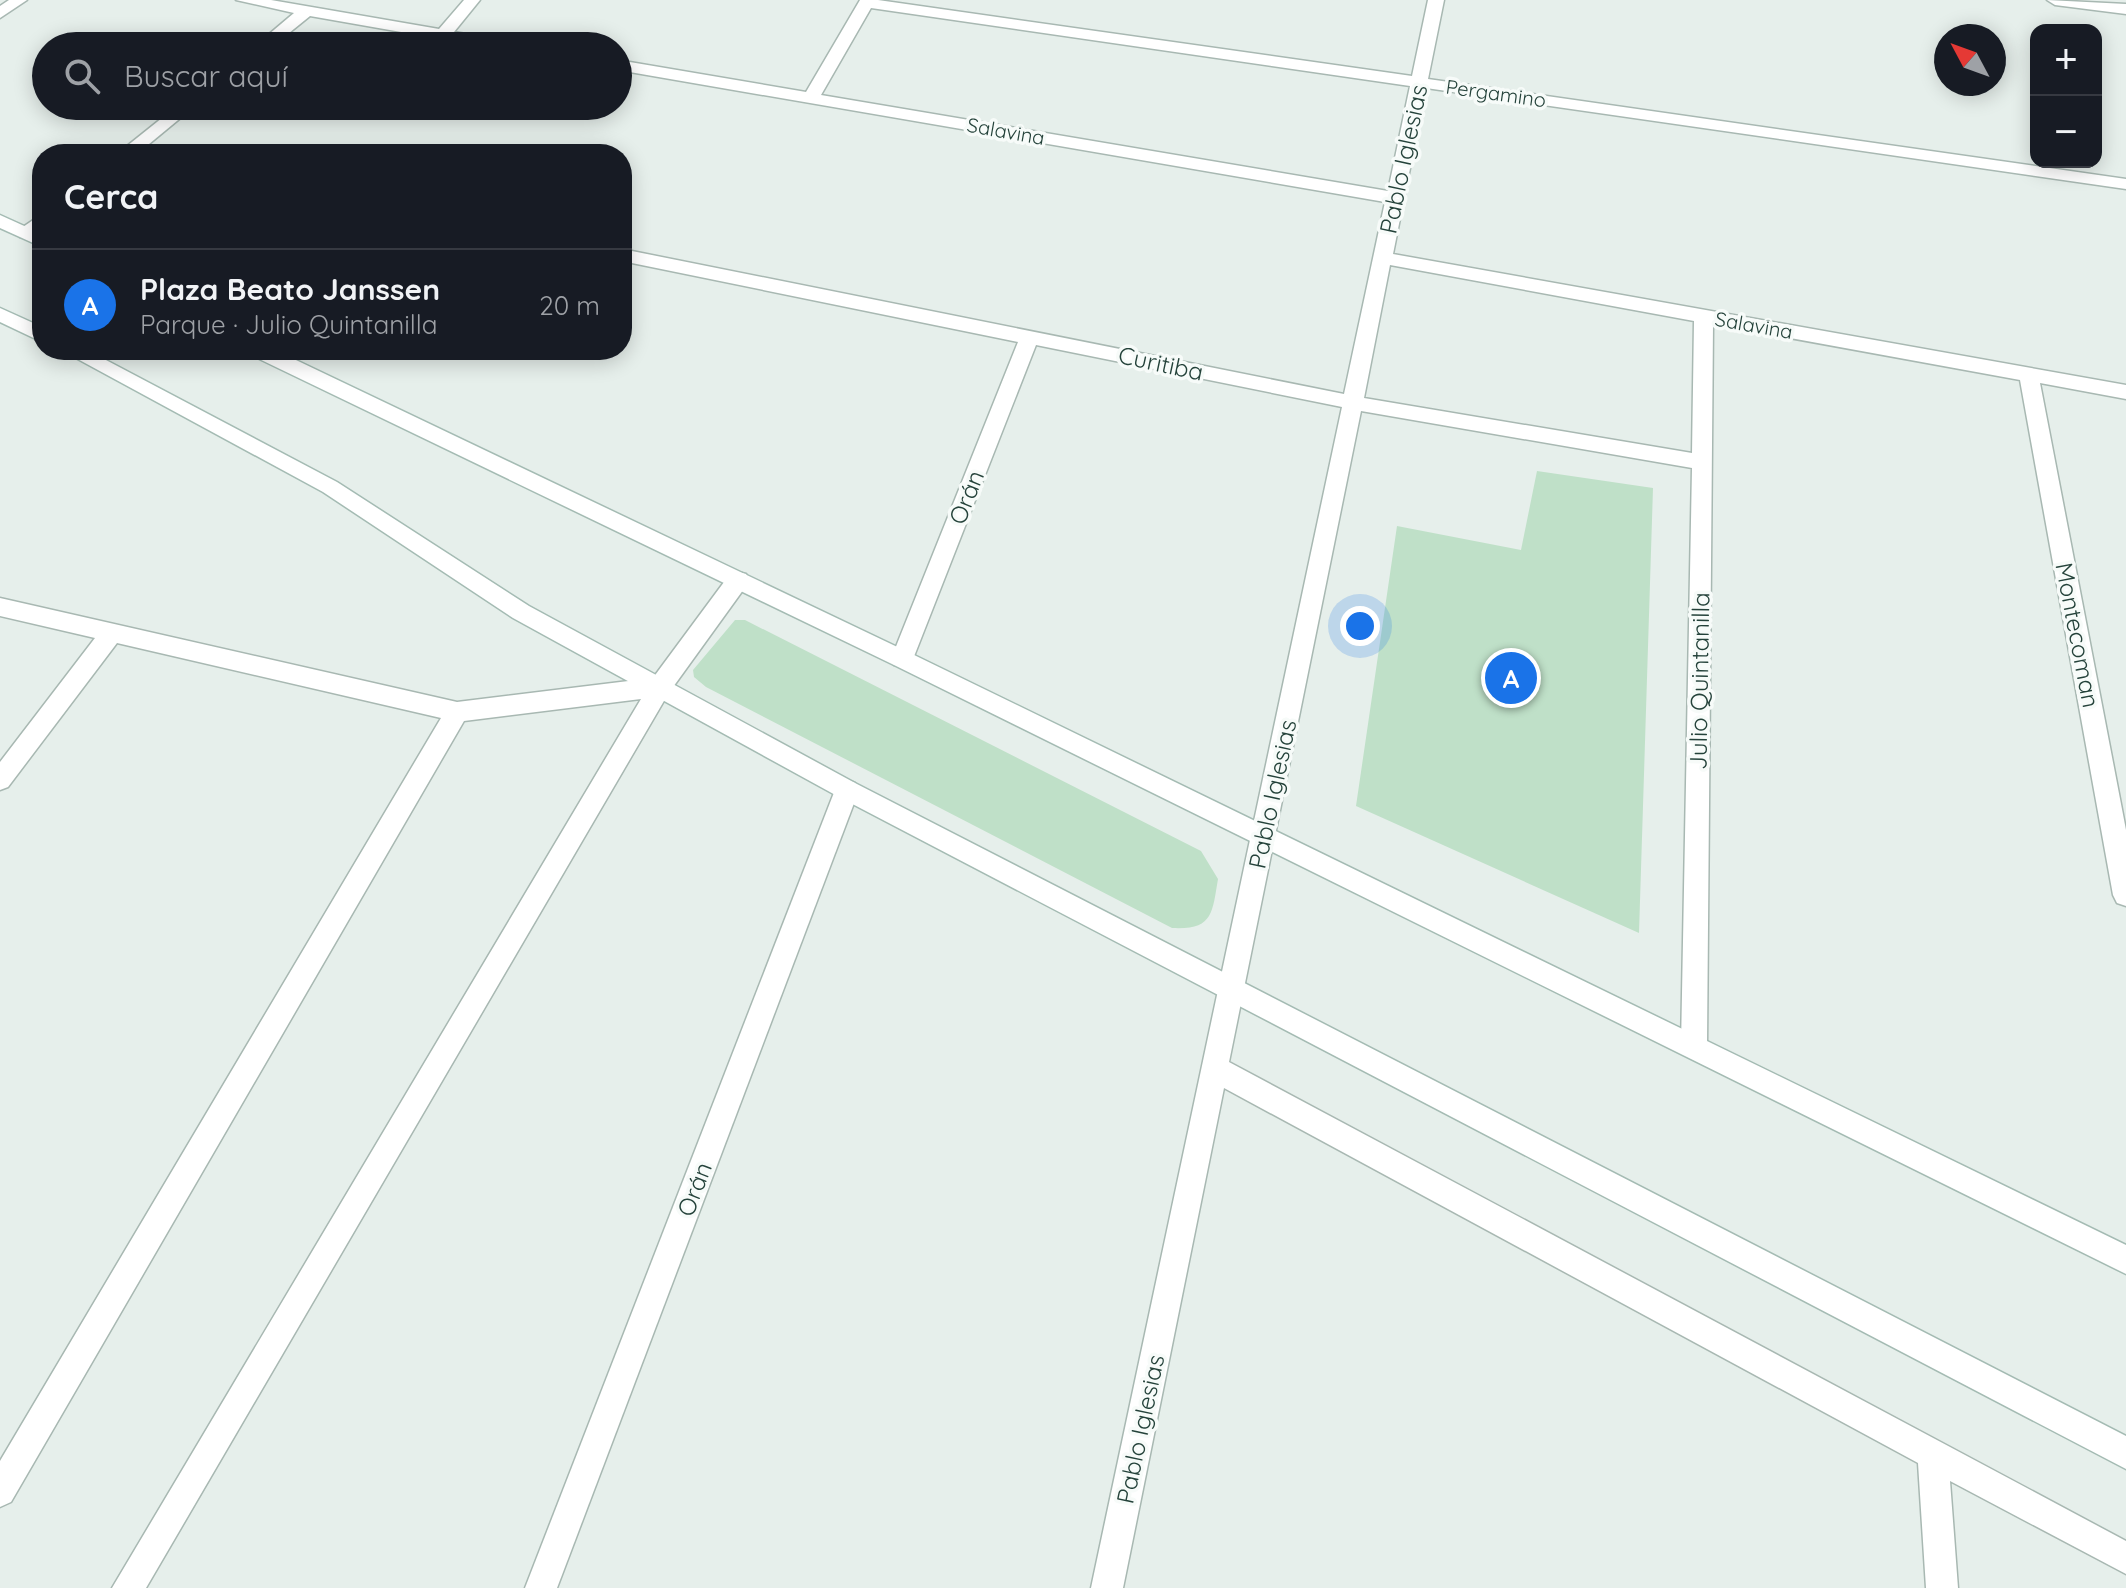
<!DOCTYPE html>
<html lang="es">
<head>
<meta charset="utf-8">
<style>
	:root { --surface:#171b24; --page:#242831; --text:#f1f3f6; --muted:#9ea1a6; --line:#363941; --accent:#1a73e8 }
	body { margin:0; font-family:Quicksand,sans-serif; background:var(--page); color:var(--text) }
	.controls { position:absolute; right:24px; top:24px; display:grid; overflow:hidden; border-radius:16px; box-shadow:0 4px 20px #0003 }
	.controls button { width:72px; height:72px; display:grid; place-items:center; padding:0; border:0; border-bottom:2px solid var(--line); background:var(--surface); color:var(--text); font:40px sans-serif }
	.compass { position:absolute; left:1934px; top:24px; width:72px; height:72px; border-radius:50%; background:var(--surface); box-shadow:0 4px 20px #0003; rotate:311deg }
	.you { position:absolute; left:1360px; top:626px; width:28px; height:28px; margin:-20px; border:6px solid #fff; border-radius:50%; background:#1a73e8; box-shadow:0 0 0 12px #1a73e833 }
	.badge { display:grid; place-items:center; width:52px; height:52px; border-radius:50%; background:var(--accent); color:#fff; font-size:26px; font-weight:700 }
	.pin { position:absolute; translate:-50% -50%; border:4px solid #fff; box-shadow:0 2px 8px #0006 }
	.list { margin:0; padding:0; list-style:none }
	h2 { display:flex; justify-content:space-between; align-items:center; height:104px; margin:0; padding:0 32px; font-size:34px }
	h2 small { font-size:26px; font-weight:400; color:var(--muted) }
	.list li { display:grid; grid-template-columns:52px 1fr auto; gap:24px; align-items:center; box-sizing:border-box; height:112px; padding:0 32px; border-top:2px solid var(--line) }
	.list b { display:block; font-size:30px; white-space:nowrap }
	.list p { margin:0; font-size:26px; white-space:nowrap; color:var(--muted) }
	.list em { font-size:26px; font-style:normal; color:var(--muted) }
	.icon { flex:none; width:44px; height:44px; fill:none; stroke:currentColor; stroke-width:2; stroke-linecap:round; stroke-linejoin:round }
	.map { position:relative; flex:none; width:2126px; height:1588px; overflow:hidden }
	.search { position:absolute; background:var(--surface); box-shadow:0 4px 20px #0003; left:32px; top:32px; width:600px; height:88px; display:flex; align-items:center; gap:20px; box-sizing:border-box; padding:0 28px; border-radius:44px; color:var(--muted); font-size:30px }
	.panel { position:absolute; background:var(--surface); box-shadow:0 4px 20px #0003; left:32px; top:144px; width:600px; height:216px; border-radius:32px }
	.map>svg:first-child { display:block }
	.green { fill:#bfe0c8 }
	.lines { fill:none; stroke-linecap:round; stroke-linejoin:round }
	.street-casing { stroke:#a8b8b2; stroke-width:3 }
	.secondary-casing { stroke:#a4bbb3; stroke-width:3 }
	.street { fill:#fff; fill-rule:evenodd }
	.secondary { fill:#fff; fill-rule:evenodd }
	.labels { text-anchor:middle; dominant-baseline:central; stroke-width:7; stroke-linejoin:round; paint-order:stroke }
	.far-street-label { font-size:20px; fill:#24423a; stroke:#f7fbf9 }
	.street-label { font-size:24px; fill:#24423a; stroke:#f7fbf9 }
</style>
</head>
<body>
<div class="map">
<svg width="2126" height="1588" viewBox="0 0 2126 1588">
	<rect width="100%" height="100%" fill="#e6efeb"/>
	<g class="green">
		<polygon points="1537,471 1653,488 1639,933 1356,806 1397,526 1521,550"/>
		<path d="M735,620H745L1201,851L1218,879C1212,914 1213,930 1172,928L706,687L694,677L693,670Z"/>
	</g>
	<g class="lines">
		<defs>
			<g id="street">
				<polygon points="9,0 27,0 0,18 0,6"/>
				<polygon points="236,0 271,0 439,29 464,0 480,0 454,32 509,41 517,46 481,46 310,16 273,46 255,46 294,13"/>
				<path d="M878,0L1412,76L1428,0H1444L1428,79L2126,179V189L1426,88L1393,254L2126,385V399L2040,383L2126,830V906L2117,903L2113,895L2020,380L1713,324L1707,1046L1703,1055L1694,1059L1685,1055L1681,1046L1692,468L1361,411L1229,1062L2126,1541V1574L1950,1481L1958,1588H1926L1918,1463L1224,1088L1123,1588H1091L1342,407L1036,345L913,659L910,665H894L891,659L1018,342L622,261V249L1344,394L1385,202L618,70V60L806,92L860,0ZM871,8L1410,86L1388,191L821,95ZM1390,265L1694,321L1692,453L1364,398Z"/>
				<polygon points="2047,0 2126,4 2126,14 2055,5"/>
				<polygon points="177,106 195,106 137,154 117,154"/>
				<polygon points="42,214 42,229 32,237 20,237 20,229"/>
				<polygon points="738,572 746,574 749,580 746,586 668,694 146,1588 112,1588 641,699 464,721 11,1502 0,1507 0,1461 441,718 117,643 8,787 0,790 0,762 95,638 0,616 0,598 457,702 653,678 730,574"/>
				<polygon points="847,780 855,783 859,790 557,1588 525,1588 835,790 839,783"/>
			</g>
			<g id="secondary">
				<polygon points="0,215 42,234 42,247 0,228"/>
				<polygon points="0,308 42,327 42,342 0,322"/>
				<polygon points="61,350 87,350 337,482 529,606 855,783 2126,1436 2126,1469 839,797 513,618 323,492"/>
				<polygon points="248,350 275,350 910,653 2126,1245 2126,1274 894,665 251,355"/>
			</g>
		</defs>
		<use href="#street" class="street-casing"/>
		<use href="#secondary" class="secondary-casing"/>
		<use href="#street" class="street"/>
		<use href="#secondary" class="secondary"/>
	</g>
	<g class="labels">
		<g class="far-street-label">
			<text transform="translate(1496 93) rotate(8)">Pergamino</text>
			<text transform="translate(1006 131) rotate(10)">Salavina</text>
			<text transform="translate(1754 325) rotate(10)">Salavina</text>
		</g>
		<g class="street-label">
			<text transform="translate(1403 159) rotate(-78)">Pablo Iglesias</text>
			<text transform="translate(1161 363) rotate(12)">Curitiba</text>
			<text transform="translate(966 497) rotate(-68)">Orán</text>
			<text transform="translate(2078 635) rotate(79)">Montecoman</text>
			<text transform="translate(1699 681) rotate(-89)">Julio Quintanilla</text>
			<text transform="translate(1272 794) rotate(-78)">Pablo Iglesias</text>
			<text transform="translate(694 1189) rotate(-69)">Orán</text>
			<text transform="translate(1140 1429) rotate(-78)">Pablo Iglesias</text>
		</g>
	</g>
</svg>
<div class="controls">
<button>+</button>
<button>−</button>
</div>
<svg class="compass" viewBox="-18 -18 36 36"><path d="M0-13l5 13h-10z" fill="#e53935"/><path d="M0 13l5-13h-10z" fill="#9ea1a6"/></svg>
<div class="you"></div>
<div class="pin badge" style="left:1511px;top:678px">A</div>
<div class="search"><svg class="icon" aria-label="search" viewBox="0 0 24 24"><circle cx="10" cy="10" r="6"/><path d="M15 15l6 6"/></svg>Buscar aquí</div>
<section class="panel">
<h2>Cerca<small></small></h2>
<ul class="list">
<li><span class="badge">A</span><div><b>Plaza Beato Janssen</b><p>Parque · Julio Quintanilla</p></div><em>20 m</em></li>
</ul>
</section>
</div>
</body>
</html>
